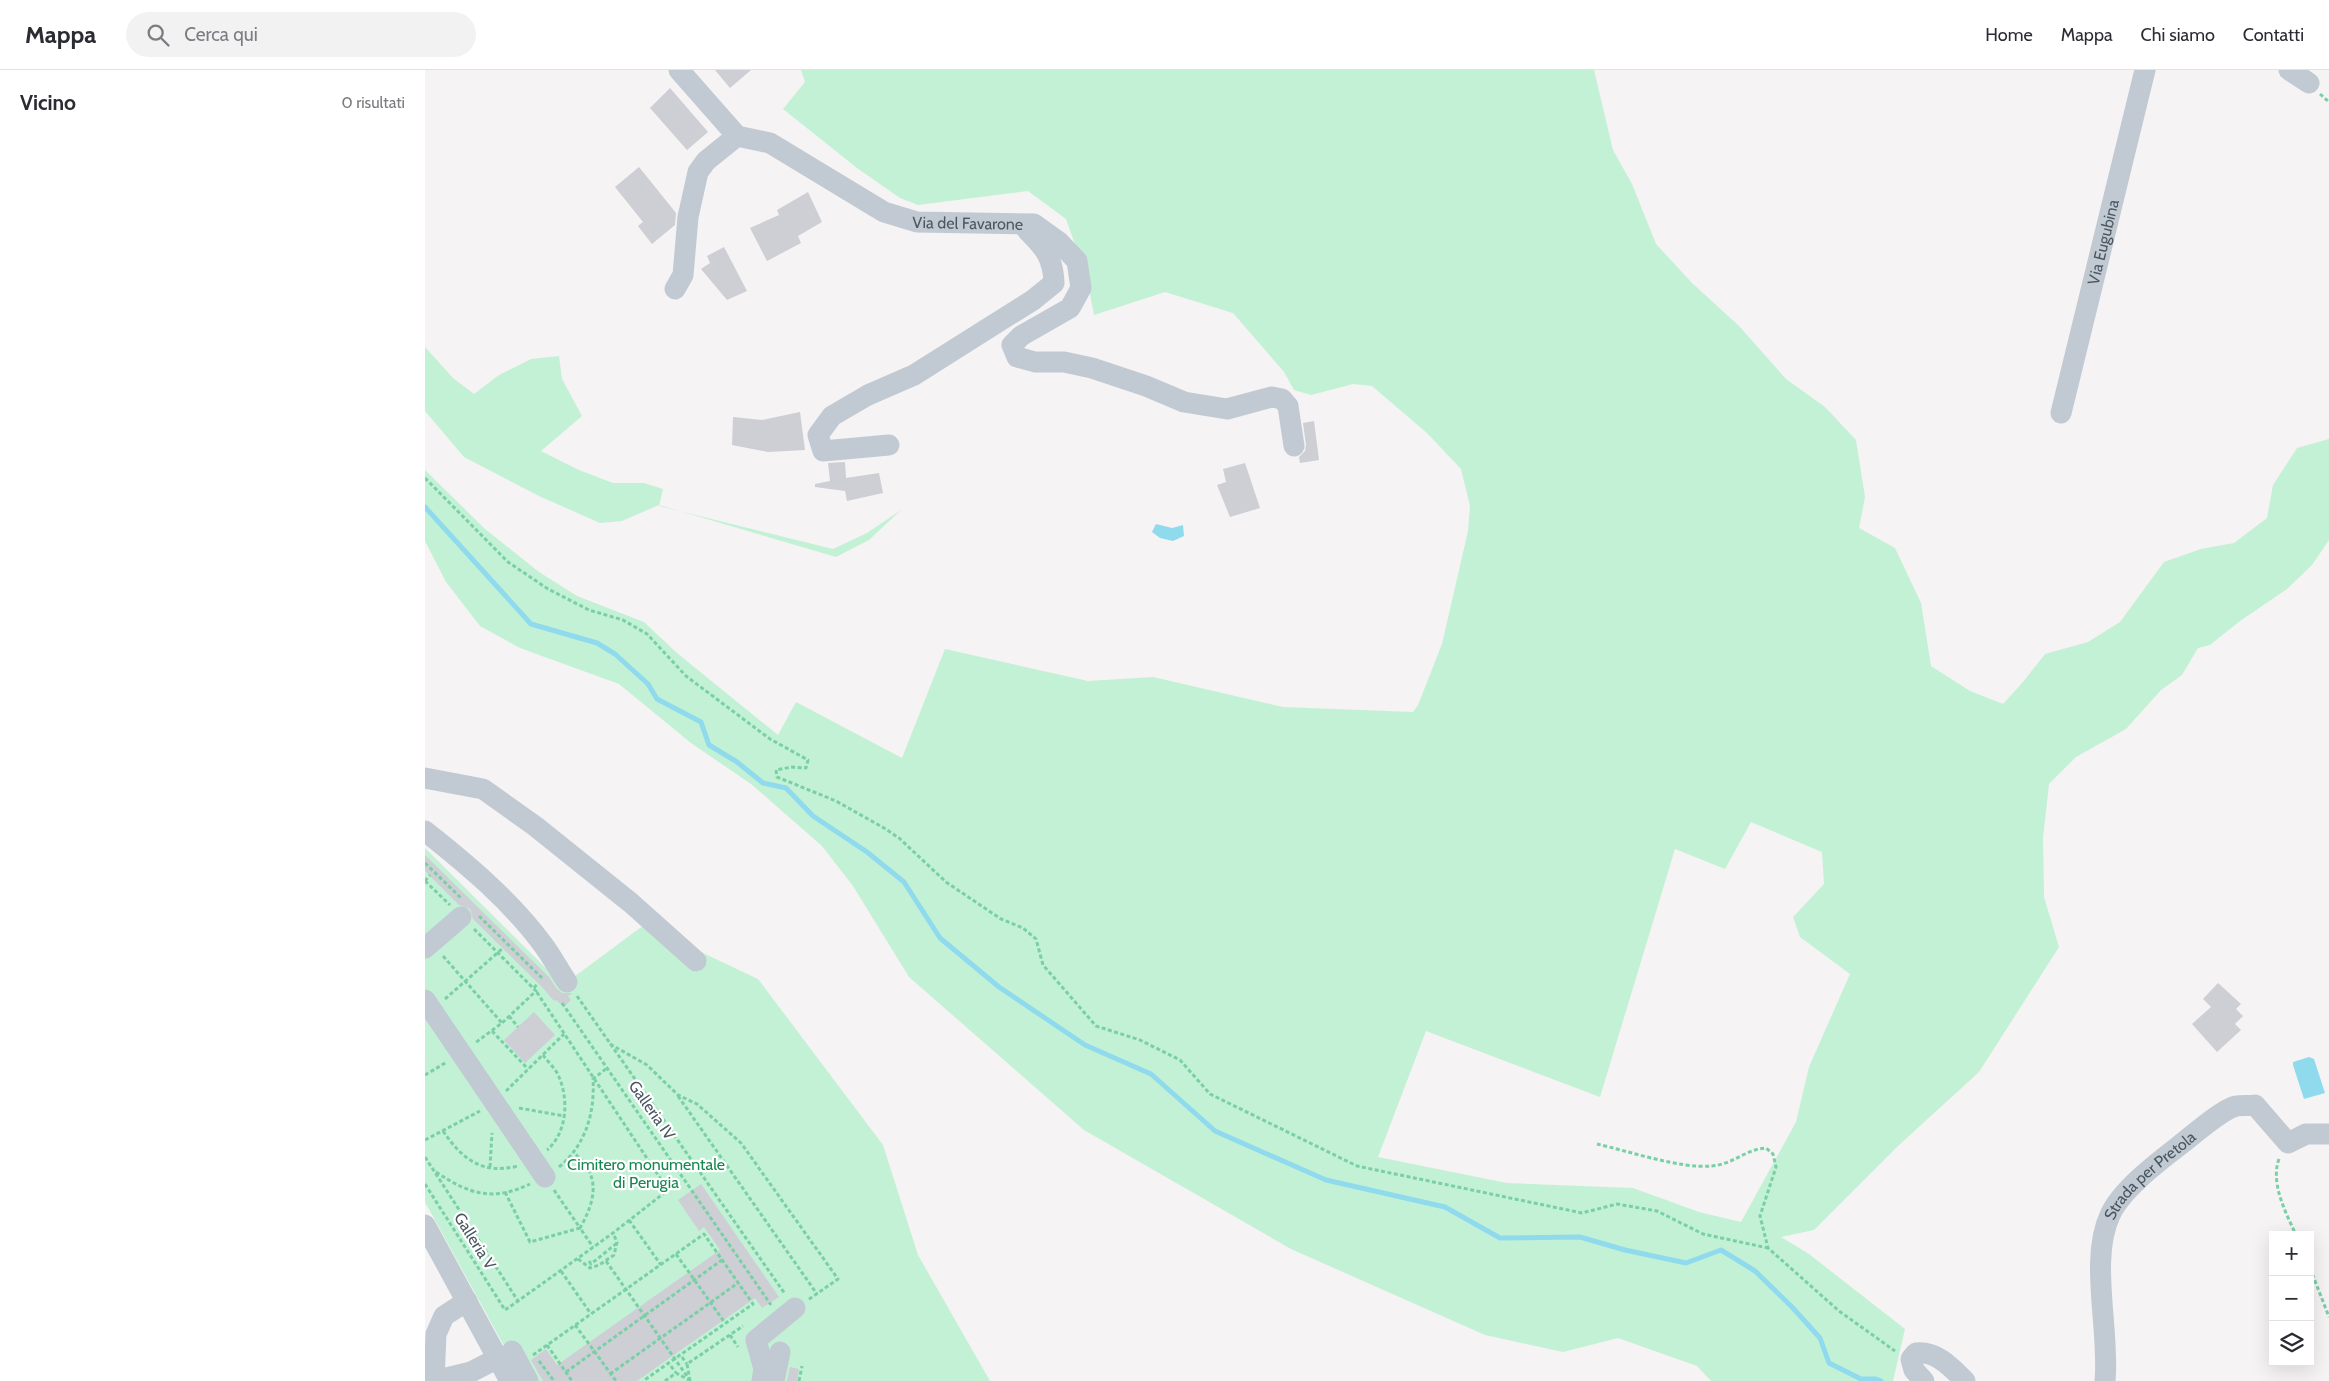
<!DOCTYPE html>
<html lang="it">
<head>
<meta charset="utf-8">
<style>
	:root { --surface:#fff; --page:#f2f2f3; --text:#2b2b33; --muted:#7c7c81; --line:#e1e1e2 }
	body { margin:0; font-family:Cabin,sans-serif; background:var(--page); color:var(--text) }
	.controls { position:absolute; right:15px; bottom:15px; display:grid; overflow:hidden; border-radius:0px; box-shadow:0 5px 20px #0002 }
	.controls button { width:45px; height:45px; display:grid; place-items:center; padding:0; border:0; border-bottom:1px solid var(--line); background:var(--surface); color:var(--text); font:25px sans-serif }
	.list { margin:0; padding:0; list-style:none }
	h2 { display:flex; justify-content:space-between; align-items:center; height:65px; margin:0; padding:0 20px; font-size:21px }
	h2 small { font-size:16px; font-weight:400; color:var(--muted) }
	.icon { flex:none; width:28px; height:28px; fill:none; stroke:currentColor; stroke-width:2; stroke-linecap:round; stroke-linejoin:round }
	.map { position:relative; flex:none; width:1904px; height:1311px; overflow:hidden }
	header { display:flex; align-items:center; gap:30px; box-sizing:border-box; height:70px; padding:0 25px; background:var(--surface); border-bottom:1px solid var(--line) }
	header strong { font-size:24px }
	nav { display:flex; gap:28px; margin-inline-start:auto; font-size:18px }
	.search { width:350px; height:45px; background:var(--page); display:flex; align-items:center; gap:12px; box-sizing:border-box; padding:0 18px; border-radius:28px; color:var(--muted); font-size:19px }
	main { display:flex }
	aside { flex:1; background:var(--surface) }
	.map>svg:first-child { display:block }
	.green { fill:#c3f1d5; fill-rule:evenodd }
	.water { fill:#90daee }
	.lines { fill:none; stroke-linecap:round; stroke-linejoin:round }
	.stream { stroke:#90daee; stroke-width:5 }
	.building { fill:#cdcfd5 }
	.path { stroke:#7ad0a6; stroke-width:3; stroke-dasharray:4 2.5; stroke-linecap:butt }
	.minor { stroke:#c1cad2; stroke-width:21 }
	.labels { text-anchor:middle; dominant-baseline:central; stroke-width:4.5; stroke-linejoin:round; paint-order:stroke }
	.street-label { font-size:16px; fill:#4a5661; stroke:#fff }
	.park-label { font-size:16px; fill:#17864f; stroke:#fff }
</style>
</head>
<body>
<header>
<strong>Mappa</strong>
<div class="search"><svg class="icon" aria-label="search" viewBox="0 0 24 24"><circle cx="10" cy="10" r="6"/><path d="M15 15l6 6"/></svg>Cerca qui</div>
<nav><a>Home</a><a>Mappa</a><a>Chi siamo</a><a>Contatti</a></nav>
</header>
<main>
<aside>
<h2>Vicino<small>0 risultati</small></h2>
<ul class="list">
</ul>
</aside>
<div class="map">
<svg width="1904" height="1311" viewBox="0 0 1904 1311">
	<rect width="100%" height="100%" fill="#f5f3f3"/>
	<g class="green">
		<path d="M376,0H1169L1188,80L1207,114L1231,174L1267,213L1314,256L1361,309L1400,337L1431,370L1440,427L1434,458L1470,478L1496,533L1506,596L1545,621L1578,634L1598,612L1620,584L1663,572L1695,552L1739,492L1776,479L1809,473L1842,448L1848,415L1872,378L1904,369V470L1887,495L1862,519L1815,551L1785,575L1773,578L1757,605L1736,620L1701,659L1651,687L1624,714L1618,768L1619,827L1634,877L1554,1002L1473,1076L1389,1160L1356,1167L1384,1184L1480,1259L1468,1311H1286L1272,1296L1193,1268L1138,1282L1060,1265L866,1179L659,1060L484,907L428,816L397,776L326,714L266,673L194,614L95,578L55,556L21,512L0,471V400L60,459L114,502L152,526L219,552L252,583L353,665L371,632L477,688L520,579L663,611L728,607L858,637L988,642L993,635L1017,574L1043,461L1045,436L1036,399L1002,363L947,316L928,314L886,325L869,320L859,302L808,243L740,222L669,245L662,208L641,149L603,121L493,135L475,128L432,98L358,39L380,12ZM1326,752L1397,782L1399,814L1368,847L1375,867L1425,904L1384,997L1371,1052L1316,1152L1274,1142L1208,1118L1082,1113L953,1087L1001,961L1175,1027L1250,779L1300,799Z"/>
		<polygon points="0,277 28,308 49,324 74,305 106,289 134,286 137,309 157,346 116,381 154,400 188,413 219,413 238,419 234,436 408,479 442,463 476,440 444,470 411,487 234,435 197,451 175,453 114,426 39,387 0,341"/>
		<polygon points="0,778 138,915 219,855 333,909 458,1075 493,1185 565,1311 113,1311 89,1294 0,1132"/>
	</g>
	<g class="water">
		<polygon points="731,454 747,458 758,455 759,466 748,471 735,468 727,462"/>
		<polygon points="1884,987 1889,989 1900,1023 1879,1029 1868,995 1868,992"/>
	</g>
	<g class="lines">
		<polyline class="stream" points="0,437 106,554 172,573 190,584 223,614 232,629 276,652 284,675 312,692 338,713 361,718 388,746 442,782 479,812 515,868 574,917 660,975 726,1004 790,1061 901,1110 1020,1137 1075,1168 1155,1167 1200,1180 1261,1193 1296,1180 1330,1201 1367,1237 1395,1268 1404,1293 1436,1309 1451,1309 1456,1311"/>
	</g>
	<g class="building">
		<polygon points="290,0 326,0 305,18"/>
		<polygon points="245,18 283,62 262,80 225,38"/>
		<polygon points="214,97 251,143 250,155 227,174 213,156 218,152 190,117"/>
		<polygon points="383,122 397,152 373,166 376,173 342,191 325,158 354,145 352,140"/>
		<polygon points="299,177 322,221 302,230 276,199 285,193 282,186"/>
		<polygon points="375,342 380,380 343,382 307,375 308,347 337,350"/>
		<polygon points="889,351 894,390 875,393 874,387 880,381 881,375 878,353"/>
		<polygon points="420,392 421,408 454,403 458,423 422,431 420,421 390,417 390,414 405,411 403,393"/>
		<polygon points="820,393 835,438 805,447 792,415 801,412 798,399"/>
		<polygon points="0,785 124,907 132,919 137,923 148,923 143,926 146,930 139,937 131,930 129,931 118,918 48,849 45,839 34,835 0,801"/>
		<polygon points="1793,913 1816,934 1811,939 1818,946 1810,954 1816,960 1792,982 1767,954 1786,937 1778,929"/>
		<polygon points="109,942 130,965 100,993 79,970"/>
		<polygon points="276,1114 354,1227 337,1238 330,1228 212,1311 118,1311 106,1290 121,1279 132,1295 295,1180 279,1157 274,1161 253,1130"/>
		<polygon points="365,1297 374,1299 372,1311 362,1311"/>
	</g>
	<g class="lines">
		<g class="path">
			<polyline points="1895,24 1904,32"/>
			<polyline points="0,408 83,492 123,519 164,540 198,550 222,564 261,606 345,669 383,690 381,698 367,697 351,700 352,707 411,731 459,758 474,768 521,812 576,849 598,858 611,869 618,895 671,956 715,970 755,990 785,1024 932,1096 1157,1143 1192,1134 1232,1141 1278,1164 1343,1178"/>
			<polyline points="0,793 37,829"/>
			<polyline points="0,811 25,835"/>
			<polyline points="0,811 5,805"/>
			<polyline points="54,846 117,908"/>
			<polyline points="49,859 111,921 77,953 50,973"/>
			<polyline points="18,886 77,953"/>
			<polyline points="109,918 113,913"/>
			<polyline points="152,926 360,1224"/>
			<polyline points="20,929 78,878"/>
			<polyline points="137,933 346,1235"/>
			<polyline points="84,946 93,957"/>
			<polyline points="67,961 103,999"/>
			<polyline points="185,974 222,995 253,1025 272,1034 316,1073 413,1209 383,1230"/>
			<path d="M118,985C123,992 131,999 134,1007C144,1030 142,1063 122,1080"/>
			<polyline points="0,1005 22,992"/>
			<polyline points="81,1021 139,964"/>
			<polyline points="253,1026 392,1224"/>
			<polyline points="94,1038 139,1046"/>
			<path d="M18,1061C37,1089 57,1105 93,1096"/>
			<polyline points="0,1070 55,1041"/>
			<path d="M1172,1074C1203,1081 1256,1099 1286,1096C1307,1095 1321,1079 1341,1078L1348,1084L1351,1097L1335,1146L1343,1178L1414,1241L1470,1281"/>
			<polyline points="0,1087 93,1231 188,1163 243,1120 111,921"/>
			<path d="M1854,1089C1845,1113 1861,1143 1871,1165"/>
			<polyline points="65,1097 67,1063"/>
			<path d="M134,1097C161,1075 170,1042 168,1009L182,998"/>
			<path d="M11,1102C44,1124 67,1132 105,1114"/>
			<polyline points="0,1114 80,1240 93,1231"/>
			<path d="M129,1120L155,1158C171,1130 176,1105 149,1083"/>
			<polyline points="80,1122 105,1172 155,1158 168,1177"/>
			<polyline points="204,1150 236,1195"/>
			<polyline points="251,1184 300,1253"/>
			<polyline points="153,1189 165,1198 174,1195 189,1185 192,1172 188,1163"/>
			<polyline points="164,1191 166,1194 192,1173"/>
			<polyline points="181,1191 264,1309"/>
			<polyline points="1885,1198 1904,1247"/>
			<polyline points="136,1201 166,1244"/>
			<polyline points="150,1255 191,1311"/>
			<polyline points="305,1265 313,1277"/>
			<polyline points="122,1275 147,1311"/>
			<polyline points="108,1285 279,1164 328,1234 218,1311"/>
			<polyline points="257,1287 262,1294"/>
			<polyline points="114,1291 129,1311"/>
			<polyline points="246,1296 251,1303"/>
			<polyline points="141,1302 297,1190"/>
			<polyline points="185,1304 313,1213"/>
			<polyline points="240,1311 251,1303 264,1310"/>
			<polyline points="265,1311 262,1294 318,1256"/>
			<polyline points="374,1311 377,1296"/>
		</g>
		<g class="minor">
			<path id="s1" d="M254,0L312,66L345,73L459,142L492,152L609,154L634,172L652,191L656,218L645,238L596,266L587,275L592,287L610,292H639L667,298L721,316L759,332L802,339L847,327L857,329L863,336L869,376"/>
			<polyline points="1864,0 1884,13"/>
			<polyline points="250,219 258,205 263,147 273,102 281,91 312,66"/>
			<path id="s2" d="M1636,343L1720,0"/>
			<path d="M464,375L398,381L393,365L407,346L443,325L489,305L608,230L629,213C628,187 620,178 602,160"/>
			<polyline points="0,708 58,719 110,756 206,833 271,891"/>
			<path d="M0,761C42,794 87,832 119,876C127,887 134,900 142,912"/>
			<polyline points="0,878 36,847"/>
			<polyline points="0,930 120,1107"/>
			<polyline points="0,1155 85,1311"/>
			<polyline points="87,1281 103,1311"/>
			<polyline points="9,1311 11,1264 19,1246 42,1231"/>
			<polyline points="9,1311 46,1302 73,1288"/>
			<polyline points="337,1311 339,1299 331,1270 370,1238"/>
			<polyline points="349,1311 355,1282"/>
			<path d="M1499,1311L1489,1300L1486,1289L1491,1283C1512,1281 1526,1297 1540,1311"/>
			<path id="s3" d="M1680,1311C1685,1261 1664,1190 1685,1145C1696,1120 1733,1092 1755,1075C1768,1065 1796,1040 1811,1036C1817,1035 1824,1036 1830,1035L1863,1073L1881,1064H1904"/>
		</g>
	</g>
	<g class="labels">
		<g class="street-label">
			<text stroke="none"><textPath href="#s1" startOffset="340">Via del Favarone</textPath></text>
			<text stroke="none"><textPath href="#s2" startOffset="176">Via Eugubina</textPath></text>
			<text transform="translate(227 1040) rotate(55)">Galleria IV</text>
			<text stroke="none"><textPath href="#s3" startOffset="224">Strada per Pretola</textPath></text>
			<text transform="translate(50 1171) rotate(58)">Galleria V</text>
		</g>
		<g class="park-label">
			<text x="221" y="1094">Cimitero monumentale<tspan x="221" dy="18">di Perugia</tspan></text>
		</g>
	</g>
</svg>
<div class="controls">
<button>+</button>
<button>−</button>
<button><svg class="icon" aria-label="layers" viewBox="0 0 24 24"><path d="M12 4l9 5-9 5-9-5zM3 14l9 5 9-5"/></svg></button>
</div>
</div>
</main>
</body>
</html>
